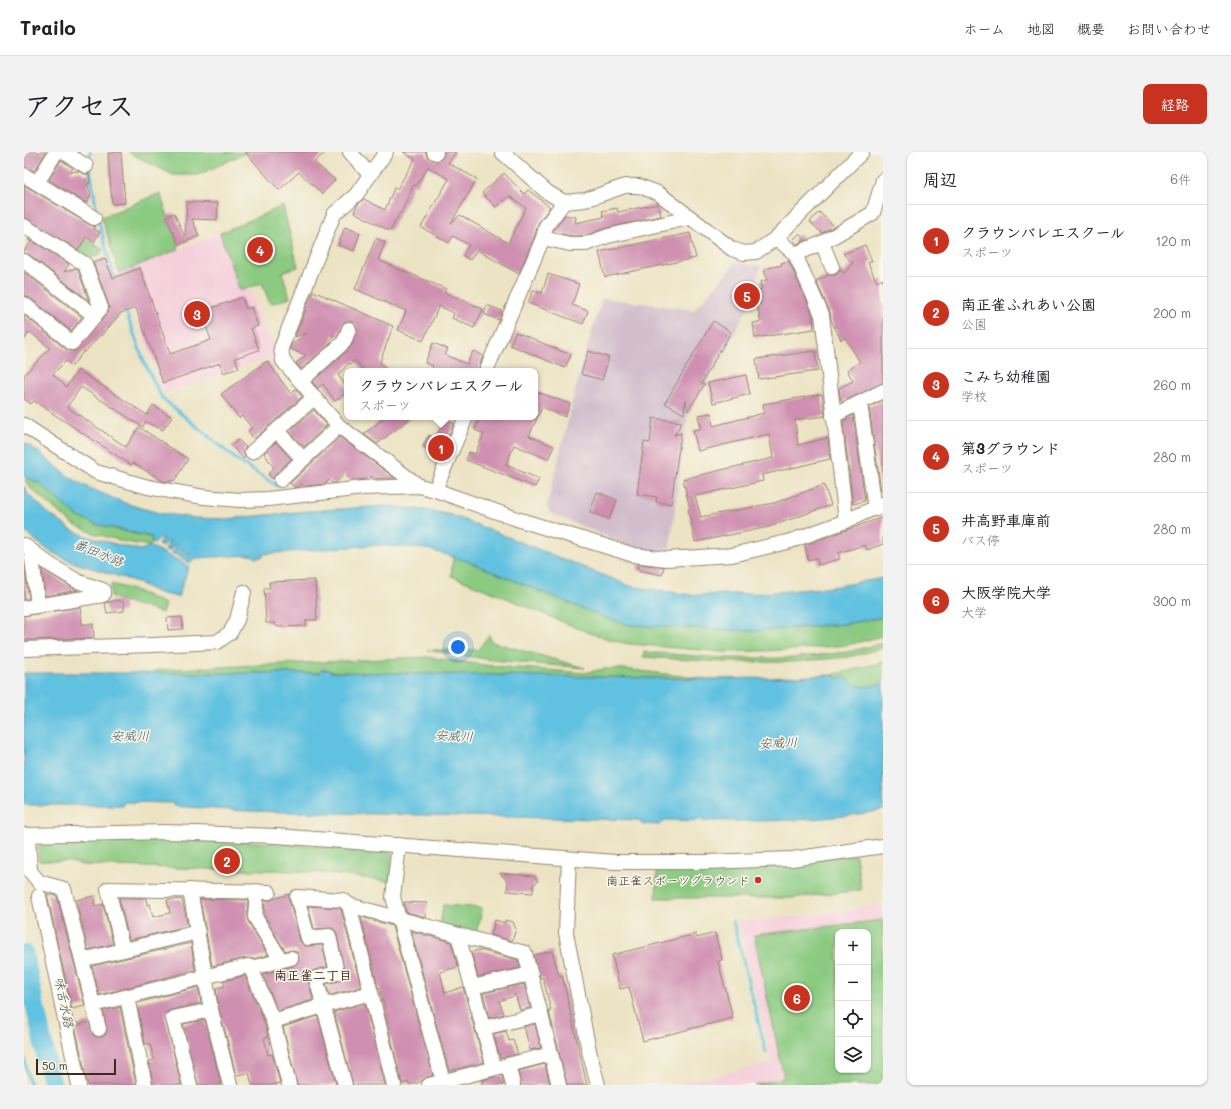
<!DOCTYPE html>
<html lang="ja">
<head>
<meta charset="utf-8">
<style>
	:root { --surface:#fff; --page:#f2f2f2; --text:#202124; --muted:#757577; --line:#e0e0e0; --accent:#c8321e }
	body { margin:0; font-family:Mali,"Klee One",sans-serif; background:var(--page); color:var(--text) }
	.controls { position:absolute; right:12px; bottom:12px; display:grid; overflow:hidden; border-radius:8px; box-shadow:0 1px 3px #0004 }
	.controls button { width:36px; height:36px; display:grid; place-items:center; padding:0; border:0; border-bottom:1px solid var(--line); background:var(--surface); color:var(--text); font:20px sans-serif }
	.scale { position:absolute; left:12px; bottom:10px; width:80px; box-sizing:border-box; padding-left:4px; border:2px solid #3b2a1e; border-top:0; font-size:11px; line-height:14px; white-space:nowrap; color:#3b2a1e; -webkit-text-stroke:3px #fbf7ec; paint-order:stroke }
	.you { position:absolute; left:434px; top:495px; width:14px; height:14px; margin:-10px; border:3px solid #fff; border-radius:50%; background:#1a73e8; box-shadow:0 0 0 6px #1a73e833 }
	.badge { display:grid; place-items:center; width:26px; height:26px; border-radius:50%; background:var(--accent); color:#fff; font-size:13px; font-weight:700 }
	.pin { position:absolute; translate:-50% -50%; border:2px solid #fff; box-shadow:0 1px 4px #0006 }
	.popup { position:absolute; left:320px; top:216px; width:194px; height:52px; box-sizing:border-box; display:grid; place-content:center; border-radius:8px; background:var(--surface); filter:drop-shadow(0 1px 3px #0005); font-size:13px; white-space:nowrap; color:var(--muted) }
	.popup b { font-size:15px; color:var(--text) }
	.popup::after { content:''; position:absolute; left:50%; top:100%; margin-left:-8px; border:8px solid transparent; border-top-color:var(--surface) }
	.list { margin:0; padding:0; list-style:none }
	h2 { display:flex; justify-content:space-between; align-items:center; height:52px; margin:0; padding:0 16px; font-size:17px }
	h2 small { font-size:13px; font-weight:400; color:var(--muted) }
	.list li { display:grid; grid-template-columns:26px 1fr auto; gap:12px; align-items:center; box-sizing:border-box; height:72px; padding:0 16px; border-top:1px solid var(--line) }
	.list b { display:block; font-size:15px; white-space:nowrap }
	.list p { margin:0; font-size:13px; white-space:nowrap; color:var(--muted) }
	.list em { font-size:13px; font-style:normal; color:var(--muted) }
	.icon { flex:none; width:22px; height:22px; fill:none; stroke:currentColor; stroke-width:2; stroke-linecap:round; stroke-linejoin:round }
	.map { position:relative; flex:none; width:859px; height:933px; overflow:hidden; border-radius:8px }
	header { display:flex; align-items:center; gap:24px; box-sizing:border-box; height:56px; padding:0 20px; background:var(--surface); border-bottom:1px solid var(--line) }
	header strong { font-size:19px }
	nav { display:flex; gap:22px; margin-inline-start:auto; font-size:14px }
	.intro { display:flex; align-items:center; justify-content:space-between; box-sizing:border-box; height:96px; padding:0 24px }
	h1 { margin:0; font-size:28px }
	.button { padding:10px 18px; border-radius:8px; background:var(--accent); color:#fff; font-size:14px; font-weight:700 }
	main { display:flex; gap:24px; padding:0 24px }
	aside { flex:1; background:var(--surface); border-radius:8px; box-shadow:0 1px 3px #0004 }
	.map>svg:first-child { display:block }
	.built { fill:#f5cfdc; fill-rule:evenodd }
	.industrial { fill:#d1bdcc }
	.green { fill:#8bca81; stroke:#637a50; fill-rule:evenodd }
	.water { fill:#61c1e0; stroke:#4e767f }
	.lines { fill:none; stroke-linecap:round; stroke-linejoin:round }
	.stream { stroke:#61c1e0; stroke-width:3 }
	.river { stroke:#61c1e0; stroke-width:19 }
	.building { fill:#cf8fb0 }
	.minor-casing { stroke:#938670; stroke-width:16 }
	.minor { stroke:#fff; stroke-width:14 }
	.poi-dot { fill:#c8321e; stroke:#fbf7ec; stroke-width:1.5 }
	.labels { text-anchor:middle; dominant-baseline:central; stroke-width:3; stroke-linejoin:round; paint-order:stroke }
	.poi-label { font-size:12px; fill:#3b2a1e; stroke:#fbf7ec; text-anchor:end }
	.water-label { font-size:13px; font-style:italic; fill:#465758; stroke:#fbf7ec }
	.neighbourhood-label { font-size:13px; font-weight:bold; fill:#3b2a1e; stroke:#fbf7ec }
</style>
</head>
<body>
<header>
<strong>Trailo</strong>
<nav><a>ホーム</a><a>地図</a><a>概要</a><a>お問い合わせ</a></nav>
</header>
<div class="intro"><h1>アクセス</h1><a class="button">経路</a></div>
<main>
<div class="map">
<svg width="859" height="933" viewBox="0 0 859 933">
	<rect width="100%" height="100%" fill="#fbf7ec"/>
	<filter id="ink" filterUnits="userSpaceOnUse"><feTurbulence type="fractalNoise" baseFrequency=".025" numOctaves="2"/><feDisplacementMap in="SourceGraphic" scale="8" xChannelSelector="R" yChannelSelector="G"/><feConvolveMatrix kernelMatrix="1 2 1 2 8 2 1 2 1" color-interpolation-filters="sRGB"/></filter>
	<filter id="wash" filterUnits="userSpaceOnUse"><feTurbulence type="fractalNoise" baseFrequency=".012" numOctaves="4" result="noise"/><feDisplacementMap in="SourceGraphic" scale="16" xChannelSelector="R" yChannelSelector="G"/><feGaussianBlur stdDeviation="0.9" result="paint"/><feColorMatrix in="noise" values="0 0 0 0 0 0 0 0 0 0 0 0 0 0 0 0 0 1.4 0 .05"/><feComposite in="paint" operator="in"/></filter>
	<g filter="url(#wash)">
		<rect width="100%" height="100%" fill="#ebe3c3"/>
		<g class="built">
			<polygon points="196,81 216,138 225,136 244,186 251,190 250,204 141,241 95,121"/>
			<path d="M859,753V933H651L748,911L714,769L790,763ZM814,780H844V918H814Z"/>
		</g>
		<polygon class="industrial" points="712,109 725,113 737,113 722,160 663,265 646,395 640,399 616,398 526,361 523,354 555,223 578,146 670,158 700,125"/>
		<g class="green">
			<polygon points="104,0 224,0 174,23 149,23"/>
			<polygon points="136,41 155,97 95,121 78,65"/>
			<polygon points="259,54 274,115 258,120 266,146 246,152 238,131 216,139 196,81"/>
			<polygon points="62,87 79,98 76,103 63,107 53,101"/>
			<polygon points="3,326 16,331 35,349 53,364 94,378 129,386 126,394 101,390 69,381 49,372 7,337 1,329"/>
			<path d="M429,404L443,409L579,465L605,473L730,479L820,472L859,465V484L823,493L766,498L699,500L606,492C576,487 549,474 522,463C490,449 459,436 427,424Z"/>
			<polygon points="87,432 113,439 141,452 138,461 87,445"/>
			<polygon points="465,483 468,490 561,516 468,508 403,498 454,498"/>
			<polygon points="859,491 859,496 825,505 768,510 700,510 619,505 620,500 700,506 767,506 824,500"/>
			<polygon points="403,505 468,514 561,521 580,517 600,517 682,527 306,520 305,518 297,518 297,521 129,521 131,518"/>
			<path d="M859,510V531C845,536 831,537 821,525L814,526L808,523Z"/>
			<path d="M124,688L235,690L368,700L366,730C317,722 266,717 216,718L59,713L43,709H15L14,695L18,691Z"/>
			<polygon points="832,703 837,738 769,746 632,746 633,717"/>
			<polygon points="419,753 458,756 456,768 451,783 416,775"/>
			<path d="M859,768V930L854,933H731L760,926L730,783ZM814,780H844V918H814Z"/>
		</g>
		<g class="water">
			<polygon points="0,290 17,302 44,324 63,335 103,352 135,361 172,366 202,367 284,359 362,354 402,358 427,363 479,383 606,434 667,443 740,441 808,435 859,426 859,465 820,472 730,479 605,473 579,465 443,409 403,397 381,395 350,393 239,402 239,405 231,406 228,403 171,406 166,411 160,408 166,401 163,401 159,407 153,404 160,397 158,397 151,403 147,400 153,395 153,393 151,393 145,399 141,397 146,390 145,389 138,395 134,393 139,386 135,387 131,391 127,390 128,385 71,372 53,364 35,349 16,331 0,325"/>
			<polygon points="0,334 4,342 23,360 47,378 68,386 99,394 117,398 126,394 165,414 154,445 135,441 110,429 48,410 25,399 0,379"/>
			<path d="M297,518H306V520L682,527L745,526L808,523L814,526L821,525C831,537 845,536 859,531V658C786,672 716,669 642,668L635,673L617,672V668L220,659L150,654V651L100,650L99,653H0V521H296Z"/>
		</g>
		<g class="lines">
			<g class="stream">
				<polyline points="65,10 66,0"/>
				<polyline points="66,16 73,62"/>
				<polyline points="74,67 91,129"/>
				<polyline points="101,157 120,210 138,246 213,308 253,334"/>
				<polyline points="709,769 742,900"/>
				<polyline points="0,904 6,933"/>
			</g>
			<polyline class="river" points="0,802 28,933"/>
		</g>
		<g id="blocks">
			<g class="building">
				<polygon points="0,0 22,0 10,19 0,15"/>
				<polygon points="97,0 101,51 88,52 84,1"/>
				<polygon points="221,0 302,0 290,10 311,28 298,42 275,20 255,38"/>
				<polygon points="379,0 402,0 403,5 412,9 416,8 419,5 420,0 432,0 424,11 453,27 427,71 436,63 484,91 502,56 486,44 480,49 479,48 472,55 458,41 480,21 500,42 504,38 526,55 514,72 511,83 495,122 453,98 446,108 439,104 445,93 429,84 425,91 397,75 425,27 404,15 392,34 389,33 377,61 376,61 366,79 330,60 333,53 340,47 361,58 370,36 373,37 391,7"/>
				<polygon points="37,8 49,16 46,20 54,19 61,22 65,22 66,31 63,32 67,43 62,51 25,28"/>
				<polygon points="0,33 66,73 72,75 70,77 76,80 70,90 62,85 54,98 4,67 0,66"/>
				<polygon points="163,50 194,51 193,68 168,67 175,84 155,93 142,65 150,61 161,85"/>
				<polygon points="634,52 637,64 582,76 560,84 547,84 529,80 541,63 552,65 551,71 580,65 578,59 593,56 594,60"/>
				<polygon points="795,60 810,74 798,81 786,70"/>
				<polygon points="321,75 336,81 330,99 314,93"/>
				<polygon points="666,81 672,106 581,125 575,100"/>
				<polygon points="775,82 782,88 773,92 769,88"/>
				<polygon points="352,86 361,90 354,108 422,137 420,140 459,157 450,176 428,166 430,161 415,154 399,189 374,178 382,159 331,137"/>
				<polygon points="5,87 45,112 40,120 52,116 54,118 65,149 5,102 0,101 0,99 7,90 4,88"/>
				<polygon points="841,93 848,109 844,111 853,130 859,127 859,231 818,250 816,246 815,236 829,229 823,218 836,210 821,186 817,188 807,168 806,160 792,129 805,123 812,123 816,118 820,121 829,111 819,102"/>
				<polygon points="81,106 89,126 116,116 146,202 187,188 177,160 218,145 222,157 227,155 234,174 227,177 235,198 211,206 215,216 199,221 196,211 139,231 112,156 97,161 84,176 84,175 77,184 76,183 61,200 60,199 48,214 42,209 29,222 42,235 54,218 123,263 129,253 148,265 139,278 121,270 119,275 57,235 43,255 102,295 115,275 164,307 151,328 143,330 139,329 109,311 107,313 10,249 7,252 0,247 0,223 26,196 6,180 0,188 0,163 43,198 47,199 51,199 77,169 85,158 85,153 69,110"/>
				<polygon points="765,109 788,161 790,177 731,186 729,171 737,170 733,153 736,152 733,139 738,137 736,130 743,128 740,117 758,113 757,111"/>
				<polygon points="0,120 58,165 47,179 5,145 0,144"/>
				<polygon points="524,122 555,132 548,153 564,159 559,172 504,151 509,138 518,141"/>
				<polygon points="289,139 369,174 356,210 364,219 340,219 331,208 326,212 325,211 314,223 323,236 323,241 311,249 299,232 294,236 288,230 326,196 330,190 329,190 333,175 328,169 324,169 320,170 313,184 309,183 306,192 277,217 272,211 282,203 266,197 268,192 283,181 271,185"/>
				<polygon points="463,153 478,159 475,168 460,162"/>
				<polygon points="689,169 707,180 677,232 681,232 664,259 662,248 660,262 641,251"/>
				<polygon points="492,180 547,203 541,216 486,193"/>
				<polygon points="409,191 424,197 421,203 443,212 449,199 459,204 454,219 407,219 409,214 401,211"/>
				<polygon points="564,199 585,205 578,228 557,222"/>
				<polygon points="791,199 794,219 735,227 732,207"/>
				<polygon points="243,209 267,242 272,237 278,245 230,287 224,279 228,276 218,264 215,266 197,242"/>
				<polygon points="722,223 726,242 689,251 684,231"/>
				<polygon points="511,239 546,252 541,265 518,255 505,284 530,294 524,307 490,293 482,313 515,327 511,335 442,308 445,300 451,302 460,282 451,278 456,265 511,265"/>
				<polygon points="798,242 801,264 771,268 774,293 804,286 806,307 738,323 739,329 671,344 677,365 750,351 800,333 807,353 745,375 671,390 664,357 666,357 659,327 749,306 745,282 674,299 669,278 676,277 676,272 678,273 676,272 674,263 687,261 689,274 740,261 739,252"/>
				<polygon points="859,248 859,339 857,339 845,255"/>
				<polygon points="290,258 303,273 280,295 265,279"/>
				<polygon points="829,263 841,349 829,352 819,269"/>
				<polygon points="361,265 388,265 353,292 340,282"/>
				<polygon points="629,266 658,270 650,283 657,281 647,352 632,350 633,345 613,342 620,290 626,291"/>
				<polygon points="421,267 430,271 416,303 399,294 405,283 411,286 416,277 417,277"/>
				<polygon points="316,285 371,326 362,326 350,327 347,324 344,327 343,326 341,327 327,329 321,322 311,331 308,331 305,328 301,332 280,334 278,332 274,335 270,335 266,331"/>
				<polygon points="214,288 222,295 220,298 221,305 220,307 207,294"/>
				<polygon points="252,290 267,307 251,322 249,327 244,322 250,316 240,301"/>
				<polygon points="573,340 593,348 585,367 566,360"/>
				<polygon points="859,365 859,392 843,398 841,393 814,401 816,407 794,413 793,406 784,408 781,393"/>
				<polygon points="0,411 5,447 0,447"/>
				<polygon points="614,412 640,415 638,423 613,418"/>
				<polygon points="18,417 49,436 54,438 21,444"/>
				<polygon points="291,428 293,468 282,468 282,474 255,475 252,474 251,471 242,471 240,436 246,436 245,430"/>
				<polygon points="95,448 100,451 100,459 83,461 81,451"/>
				<polygon points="56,455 58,472 69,472 70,486 0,488 0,464"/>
				<polygon points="158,465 159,477 144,478 143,466"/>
				<polygon points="476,721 510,724 514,729 509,733 509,741 483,739 484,730"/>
				<polygon points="23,742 33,744 61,854 48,857"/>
				<polygon points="265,742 265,747 276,789 281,794 298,793 303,815 290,818 284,823 284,828 289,848 254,859 239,822 269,814 275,809 275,804 273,800 270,798 261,799 240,763 241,748 247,748"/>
				<polygon points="69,744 71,754 79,752 89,792 64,798 52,748"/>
				<polygon points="95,746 122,746 123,753 126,752 129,765 146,761 143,748 158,747 164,774 105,788"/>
				<polygon points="176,747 224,748 223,764 224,769 244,803 229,807 222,806 188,814"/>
				<polygon points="380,750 403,751 402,765 382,760"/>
				<polygon points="284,754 316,756 317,757 337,835 306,843 302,832 315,829 319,827 321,823 313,782 311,778 308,776 290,777"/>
				<polygon points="337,765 350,768 350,770 352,769 368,774 409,923 403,925 394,931 385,933 384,930 378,932 360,857 361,856 355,835 354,836"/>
				<polygon points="471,768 481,771 481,768 489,770 492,777 488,789 467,783"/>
				<polygon points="387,779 427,790 434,815 416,820 421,841 439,835 460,910 425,919"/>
				<polygon points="691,781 698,808 694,809 709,866 619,889 605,835 596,837 588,803 672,782 673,786"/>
				<polygon points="167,791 171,818 75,843 68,814"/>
				<polygon points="456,798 494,808 496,816 454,825 447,800"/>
				<polygon points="528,799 535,824 538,823 563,933 543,933 525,859 527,858 519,826 516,826 510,803"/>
				<polygon points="221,824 241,872 244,885 240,886 244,903 248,902 256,931 248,933 228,933 225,921 212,923 195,856 192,836 201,834 199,829"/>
				<polygon points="500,832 506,856 496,858 491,842 490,844 475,849 480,862 465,866 459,841"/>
				<polygon points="174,835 177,851 147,858 143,860 141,864 157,933 129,933 125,909 130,908 126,892 121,892 113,851"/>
				<polygon points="341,851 361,933 329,933 310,860"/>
				<polygon points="96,855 112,933 64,933 51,874 65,870 69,883 72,885 77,885 81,883 83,879 79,859"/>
				<polygon points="294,864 312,932 306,933 273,933 259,875"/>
				<polygon points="181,868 197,933 174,933 159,872"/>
				<polygon points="511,872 517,896 506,898 500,875"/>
				<polygon points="482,879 485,889 489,888 494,902 476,906 470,882"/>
				<polygon points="521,912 526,933 497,933 494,919"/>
				<polygon points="478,923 480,933 459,933 458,928"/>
			</g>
		</g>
	</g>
	<g filter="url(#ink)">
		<use href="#blocks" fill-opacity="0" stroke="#938670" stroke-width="1"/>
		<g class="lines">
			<defs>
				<g id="minor">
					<polyline points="40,0 62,14"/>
					<polyline points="326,0 346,23"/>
					<polyline points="362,0 332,43 310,62 257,196 259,209 315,274 395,334"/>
					<polyline points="410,0 412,1"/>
					<polyline points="478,0 523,40 540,50 561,48 601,34 615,34 634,41 708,97 720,101 732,100 752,86 838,0"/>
					<polyline points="0,23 70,66"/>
					<polyline points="13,31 32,0"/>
					<polyline points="0,74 61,112 77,156 48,191 0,152"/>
					<polyline points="519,86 546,92 562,92 584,84 665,66"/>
					<polyline points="752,86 771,102 798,163 822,369"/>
					<polyline points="798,91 808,115"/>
					<polyline points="771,102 798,91 849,61 859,28"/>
					<polyline points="0,109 71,164"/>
					<polyline points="462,219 519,86 522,74 540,50"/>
					<polyline points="277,229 320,190 325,177"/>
					<polyline points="836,251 851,357"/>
					<polyline points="809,264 859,239"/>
					<polyline points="0,273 72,320 124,335 180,345 216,348 244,347 339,336 395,334 411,338 496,368 610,403 642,407 708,403 767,389 822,369 859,352"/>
					<polyline points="253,279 279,307"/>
					<polyline points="228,300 291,245"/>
					<polyline points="257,328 315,274"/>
					<polyline points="411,338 442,265"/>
					<polyline points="0,393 25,412 53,429 79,438 79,443 0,456"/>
					<polyline points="7,399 14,453"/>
					<polyline points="0,497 130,493 193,490 206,481 213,468 220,440"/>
					<polyline points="0,683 144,680 253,684 591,710 681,710 768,707 859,694"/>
					<polyline points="4,683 6,719 15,730 40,737 58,808 75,877"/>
					<polyline points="375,693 369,745 420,933"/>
					<polyline points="545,707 542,781 565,899 574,933"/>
					<polyline points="166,738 187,858 206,933"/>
					<polyline points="233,739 231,765 257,808"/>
					<polyline points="15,744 55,933"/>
					<polyline points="325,753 370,933"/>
					<polyline points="434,783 470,916"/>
					<polyline points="99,798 84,737 245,740"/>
					<polyline points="58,808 174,780"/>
					<polyline points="227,816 249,869 265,933"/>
					<polyline points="448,835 507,822"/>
					<polyline points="103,845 121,933"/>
					<polyline points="69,853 224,814 227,816 267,806"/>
					<polyline points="249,869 299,854 347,841"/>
					<polyline points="459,876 517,862"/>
					<polyline points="484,913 489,933"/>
					<polyline points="166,933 149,866 187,858"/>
					<polyline points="321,933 292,826 313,821 305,784 284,786 273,745 319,748 325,753 501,801 535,933"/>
					<polyline points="405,933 527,902"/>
				</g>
			</defs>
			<use href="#minor" class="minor-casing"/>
			<use href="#minor" class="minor"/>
		</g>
	</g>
	<circle class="poi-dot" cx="734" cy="728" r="4"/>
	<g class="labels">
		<g class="poi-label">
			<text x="726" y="728">南正雀スポーツグラウンド</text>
		</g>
		<g class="water-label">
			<text transform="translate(75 400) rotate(22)">番田水路</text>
			<text transform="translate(106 583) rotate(-1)">安威川</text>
			<text transform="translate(430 583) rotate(2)">安威川</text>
			<text transform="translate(754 590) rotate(-2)">安威川</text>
			<text transform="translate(41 850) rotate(78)">味舌水路</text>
		</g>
		<g class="neighbourhood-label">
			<text x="289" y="822">南正雀二丁目</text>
		</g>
	</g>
</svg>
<div class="controls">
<button>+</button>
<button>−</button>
<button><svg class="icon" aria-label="locate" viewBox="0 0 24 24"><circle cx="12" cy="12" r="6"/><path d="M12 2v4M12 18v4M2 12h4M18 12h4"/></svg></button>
<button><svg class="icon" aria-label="layers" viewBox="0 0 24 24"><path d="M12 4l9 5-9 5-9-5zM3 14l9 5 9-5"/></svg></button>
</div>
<div class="scale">50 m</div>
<div class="you"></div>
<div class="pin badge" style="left:417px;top:296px">1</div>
<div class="popup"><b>クラウンバレエスクール</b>スポーツ</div>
<div class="pin badge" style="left:203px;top:709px">2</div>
<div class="pin badge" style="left:173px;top:162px">3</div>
<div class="pin badge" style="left:236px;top:98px">4</div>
<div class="pin badge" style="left:723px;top:144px">5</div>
<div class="pin badge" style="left:773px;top:846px">6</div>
</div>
<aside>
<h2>周辺<small>6件</small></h2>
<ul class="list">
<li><span class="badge">1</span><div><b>クラウンバレエスクール</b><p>スポーツ</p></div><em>120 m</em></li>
<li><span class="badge">2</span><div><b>南正雀ふれあい公園</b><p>公園</p></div><em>200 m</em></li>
<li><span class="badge">3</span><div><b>こみち幼稚園</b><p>学校</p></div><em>260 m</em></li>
<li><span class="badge">4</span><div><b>第3グラウンド</b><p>スポーツ</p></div><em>280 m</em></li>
<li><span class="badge">5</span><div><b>井高野車庫前</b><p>バス停</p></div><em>280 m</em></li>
<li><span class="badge">6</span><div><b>大阪学院大学</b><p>大学</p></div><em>300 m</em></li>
</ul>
</aside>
</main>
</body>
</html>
